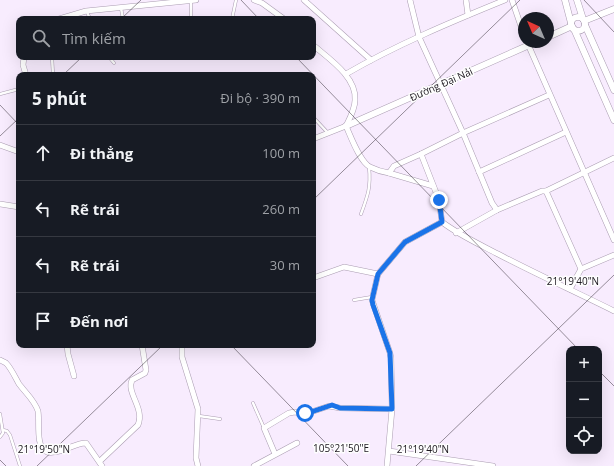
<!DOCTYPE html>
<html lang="vi">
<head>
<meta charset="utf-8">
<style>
	:root { --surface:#171b24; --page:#242831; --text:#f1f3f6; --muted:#9ea1a6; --line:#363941 }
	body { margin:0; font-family:"Open Sans",sans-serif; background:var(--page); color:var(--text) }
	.controls { position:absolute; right:12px; bottom:12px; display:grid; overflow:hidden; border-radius:8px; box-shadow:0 4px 16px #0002 }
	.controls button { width:36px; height:36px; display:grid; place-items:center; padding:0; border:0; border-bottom:1px solid var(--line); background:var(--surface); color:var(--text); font:20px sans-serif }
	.compass { position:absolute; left:518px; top:12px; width:36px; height:36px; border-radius:50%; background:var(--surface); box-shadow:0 4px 16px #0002; rotate:316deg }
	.stop { position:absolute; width:12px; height:12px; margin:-9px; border:3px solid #1a73e8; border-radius:50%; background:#fff }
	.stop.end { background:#1a73e8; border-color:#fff; box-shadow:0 1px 4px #0008 }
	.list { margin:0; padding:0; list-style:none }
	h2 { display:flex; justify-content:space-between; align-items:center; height:52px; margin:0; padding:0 16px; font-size:17px }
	h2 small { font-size:13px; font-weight:400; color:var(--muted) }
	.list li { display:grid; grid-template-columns:26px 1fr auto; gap:12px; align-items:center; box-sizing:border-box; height:56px; padding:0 16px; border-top:1px solid var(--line) }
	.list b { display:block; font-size:15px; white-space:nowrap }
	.list em { font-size:13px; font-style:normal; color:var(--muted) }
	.icon { flex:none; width:22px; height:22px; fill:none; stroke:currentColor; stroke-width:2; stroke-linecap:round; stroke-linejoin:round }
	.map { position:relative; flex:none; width:614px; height:466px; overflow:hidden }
	.search { position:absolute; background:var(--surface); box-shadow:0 4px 16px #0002; left:16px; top:16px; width:300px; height:44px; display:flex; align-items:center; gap:10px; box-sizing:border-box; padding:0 14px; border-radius:8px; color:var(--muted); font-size:15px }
	.panel { position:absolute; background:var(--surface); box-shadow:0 4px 16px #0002; left:16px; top:72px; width:300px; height:276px; border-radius:8px }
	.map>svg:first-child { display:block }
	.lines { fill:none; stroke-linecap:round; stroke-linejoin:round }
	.service-casing { stroke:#ab9db2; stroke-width:3.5 }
	.minor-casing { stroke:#ab9db2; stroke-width:6 }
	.tertiary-casing { stroke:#ab9db2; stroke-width:7 }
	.service { stroke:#fff; stroke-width:2.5 }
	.minor { stroke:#fff; stroke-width:5 }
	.tertiary { stroke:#fff; stroke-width:6 }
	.route { stroke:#1a73e8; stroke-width:5 }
	.ticks { fill:none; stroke:#1c171f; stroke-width:1; stroke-opacity:0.45 }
	.labels { text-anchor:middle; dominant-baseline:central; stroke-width:3; stroke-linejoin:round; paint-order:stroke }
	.street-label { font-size:10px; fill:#1c171f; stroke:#fefefe }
	.ticks-label { font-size:10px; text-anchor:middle; fill:#1c171f; stroke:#fefefe; stroke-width:3; stroke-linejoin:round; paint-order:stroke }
</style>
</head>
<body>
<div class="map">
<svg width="614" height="466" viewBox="0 0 614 466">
	<rect width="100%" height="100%" fill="#f8ecfe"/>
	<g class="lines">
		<defs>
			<g id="service">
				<polyline points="121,8 123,19"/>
				<polyline points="87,12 90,19"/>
				<polyline points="191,19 191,1"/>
				<polyline points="232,19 236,0"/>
				<polyline points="52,57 53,75"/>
				<polyline points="109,57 114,63"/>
				<polyline points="0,94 19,89"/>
				<polyline points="313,117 328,133"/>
				<path d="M361,214C368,195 371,187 369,167"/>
				<polyline points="354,300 372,297"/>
				<polyline points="253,403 264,428"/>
				<polyline points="0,414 3,433 0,437"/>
				<polyline points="199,416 220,419"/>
				<polyline points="3,430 7,431 10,435 20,466"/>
			</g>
			<g id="minor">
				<polyline points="254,0 262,3 284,19"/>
				<polyline points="304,0 371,60"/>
				<polyline points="410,0 419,37 463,133 492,203 497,210"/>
				<polyline points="466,0 468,15"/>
				<polyline points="512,0 524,35"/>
				<polyline points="59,19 86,11 196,0"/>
				<polyline points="527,42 614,240"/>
				<path d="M313,45C328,58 357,77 355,100C355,109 350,118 346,126L313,139"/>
				<polyline points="24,57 23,65 26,75"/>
				<path d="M346,74C396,45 451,22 505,0"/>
				<path d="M346,126C351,137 360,162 370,167C376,170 383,172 389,173"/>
				<polyline points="0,145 19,152"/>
				<path d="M421,154L439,200L442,222C459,235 479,244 498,254C536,274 576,292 614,311"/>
				<polyline points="479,172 566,132"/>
				<polyline points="433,186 389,173 394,166 421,154 463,133 549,95"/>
				<polyline points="546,191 581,269"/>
				<polyline points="0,204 19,207"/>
				<polyline points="456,233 497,210 542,191 546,191 614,158"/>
				<polyline points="378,274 405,242 442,222"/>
				<polyline points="313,278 344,267 378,274 372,300 390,353 391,358 392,409 387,466"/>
				<polyline points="570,289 581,269 614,255"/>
				<polyline points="67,345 68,354 74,376"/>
				<polyline points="182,345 182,357 198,409 196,458 198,466"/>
				<path d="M0,360C2,361 4,362 6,363C11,368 15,377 19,384C25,392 35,401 38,411C40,421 35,448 47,452C59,455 77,442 86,443L102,466"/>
				<polyline points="389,451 493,466"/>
				<polyline points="275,454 264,428 289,413 295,412 308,413 329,406 340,408 392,409"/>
				<path d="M100,461L138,425C145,408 126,393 132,380L145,373L146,370L142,345"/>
				<polyline points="254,466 297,443"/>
			</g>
			<g id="tertiary">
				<polyline points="565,0 571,23"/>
				<polyline points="577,0 583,19"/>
				<circle cx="578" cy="24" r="7"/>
				<polyline points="584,21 614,9"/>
				<polyline points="585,25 614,90"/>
				<polyline points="574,29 614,120"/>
				<polyline points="548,37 572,26"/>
				<polyline points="346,126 536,42"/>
			</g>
		</defs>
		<use href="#service" class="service-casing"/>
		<use href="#minor" class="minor-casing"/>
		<use href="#tertiary" class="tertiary-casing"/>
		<use href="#service" class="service"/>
		<use href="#minor" class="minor"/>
		<use href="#tertiary" class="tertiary"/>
	</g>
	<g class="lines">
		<polyline class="route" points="305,413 308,413 332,405 340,408 392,409 390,353 373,305 372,300 378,274 405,242 442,222 439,200"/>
	</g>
	<path class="ticks" d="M241,0L259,19M584,0L614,32M121,19L141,0M296,57L578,349M63,75L82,57M0,105L19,125M0,136L19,118M313,200L520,0M231,345L348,466M599,371L614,386M0,460L6,466M37,466L163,345M416,466L614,275"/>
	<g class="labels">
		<g class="street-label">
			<text transform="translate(441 84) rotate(-24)">Đường Đại Nải</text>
		</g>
	</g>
	<g class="ticks-label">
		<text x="573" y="285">21°19'40"N</text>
		<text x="341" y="452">105°21'50"E</text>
		<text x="44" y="453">21°19'50"N</text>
		<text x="423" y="453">21°19'40"N</text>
	</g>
</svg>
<div class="controls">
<button>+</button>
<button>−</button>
<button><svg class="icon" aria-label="locate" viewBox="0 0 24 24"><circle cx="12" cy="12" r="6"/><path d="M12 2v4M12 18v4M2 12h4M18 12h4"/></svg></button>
</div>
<svg class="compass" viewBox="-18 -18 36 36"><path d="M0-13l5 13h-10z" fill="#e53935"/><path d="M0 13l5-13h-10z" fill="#9ea1a6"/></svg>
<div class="stop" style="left:305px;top:413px"></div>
<div class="stop end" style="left:439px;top:200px"></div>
<div class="search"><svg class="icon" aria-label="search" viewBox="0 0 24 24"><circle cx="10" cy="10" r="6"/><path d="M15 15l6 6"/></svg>Tìm kiếm</div>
<section class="panel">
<h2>5 phút<small>Đi bộ · 390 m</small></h2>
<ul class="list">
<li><svg class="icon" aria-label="ahead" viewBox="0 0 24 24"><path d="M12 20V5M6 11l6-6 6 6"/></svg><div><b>Đi thẳng</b></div><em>100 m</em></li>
<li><svg class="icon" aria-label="left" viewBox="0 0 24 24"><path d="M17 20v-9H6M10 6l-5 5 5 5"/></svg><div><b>Rẽ trái</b></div><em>260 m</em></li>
<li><svg class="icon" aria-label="left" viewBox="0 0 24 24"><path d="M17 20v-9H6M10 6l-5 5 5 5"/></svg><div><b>Rẽ trái</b></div><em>30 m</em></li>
<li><svg class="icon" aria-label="arrive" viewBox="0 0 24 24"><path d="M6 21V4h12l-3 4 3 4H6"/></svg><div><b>Đến nơi</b></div></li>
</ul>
</section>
</div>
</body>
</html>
